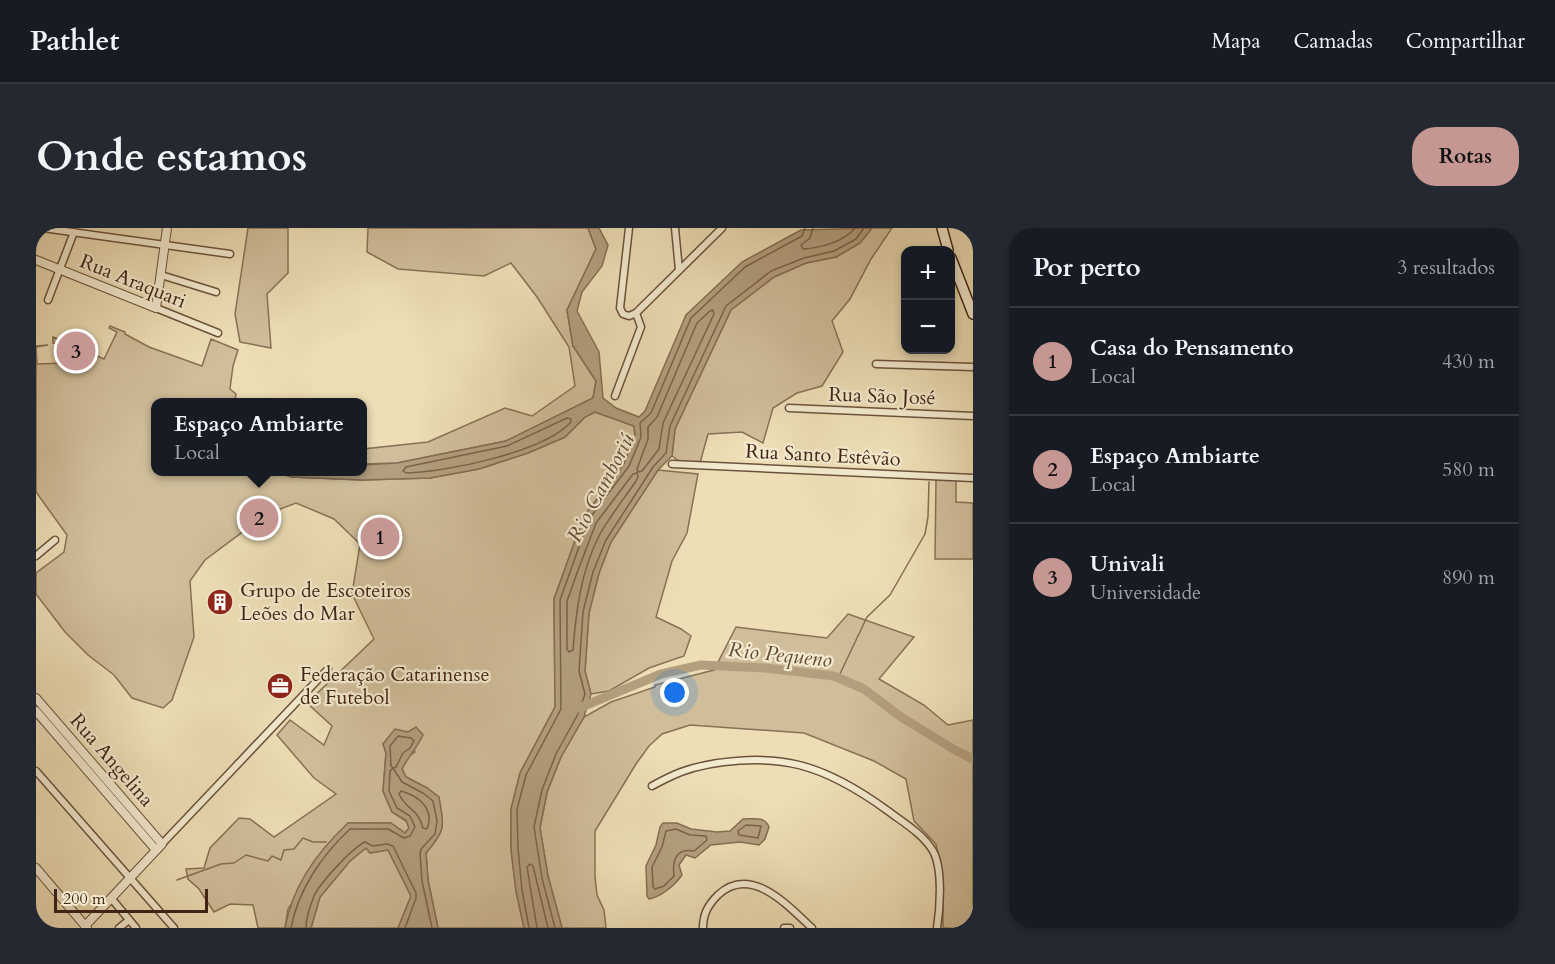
<!DOCTYPE html>
<html lang="pt">
<head>
<meta charset="utf-8">
<style>
	:root { --surface:#171b24; --page:#242831; --text:#f1f3f6; --muted:#9ea1a6; --line:#363941; --accent:#c59692 }
	body { margin:0; font-family:Cardo,serif; background:var(--page); color:var(--text) }
	.controls { position:absolute; right:18px; top:18px; display:grid; overflow:hidden; border-radius:12px; box-shadow:0 3px 9px #0003 }
	.controls button { width:54px; height:54px; display:grid; place-items:center; padding:0; border:0; border-bottom:2px solid var(--line); background:var(--surface); color:var(--text); font:30px sans-serif }
	.scale { position:absolute; left:18px; bottom:15px; width:154px; box-sizing:border-box; padding-left:6px; border:3px solid #412414; border-top:0; font-size:16px; line-height:21px; white-space:nowrap; color:#412414; -webkit-text-stroke:4px #f3eacf; paint-order:stroke }
	.you { position:absolute; left:639px; top:465px; width:21px; height:21px; margin:-15px; border:4px solid #fff; border-radius:50%; background:#1a73e8; box-shadow:0 0 0 9px #1a73e833 }
	.badge { display:grid; place-items:center; width:39px; height:39px; border-radius:50%; background:var(--accent); color:#111; font-size:20px; font-weight:700 }
	.pin { position:absolute; translate:-50% -50%; border:3px solid #fff; box-shadow:0 2px 6px #0006 }
	.popup { position:absolute; left:115px; top:170px; width:216px; height:78px; box-sizing:border-box; display:grid; place-content:center; border-radius:12px; background:var(--surface); filter:drop-shadow(0 2px 4px #0005); font-size:20px; white-space:nowrap; color:var(--muted) }
	.popup b { font-size:22px; color:var(--text) }
	.popup::after { content:''; position:absolute; left:50%; top:100%; margin-left:-12px; border:12px solid transparent; border-top-color:var(--surface) }
	.list { margin:0; padding:0; list-style:none }
	h2 { display:flex; justify-content:space-between; align-items:center; height:78px; margin:0; padding:0 24px; font-size:26px }
	h2 small { font-size:20px; font-weight:400; color:var(--muted) }
	.list li { display:grid; grid-template-columns:39px 1fr auto; gap:18px; align-items:center; box-sizing:border-box; height:108px; padding:0 24px; border-top:2px solid var(--line) }
	.list b { display:block; font-size:22px; white-space:nowrap }
	.list p { margin:0; font-size:20px; white-space:nowrap; color:var(--muted) }
	.list em { font-size:20px; font-style:normal; color:var(--muted) }
	.map { position:relative; flex:none; width:937px; height:700px; overflow:hidden; border-radius:24px }
	header { display:flex; align-items:center; gap:36px; box-sizing:border-box; height:84px; padding:0 30px; background:var(--surface); border-bottom:2px solid var(--line) }
	header strong { font-size:28px }
	nav { display:flex; gap:33px; margin-inline-start:auto; font-size:21px }
	.intro { display:flex; align-items:center; justify-content:space-between; box-sizing:border-box; height:144px; padding:0 36px }
	h1 { margin:0; font-size:42px }
	.button { padding:15px 27px; border-radius:24px; background:var(--accent); color:#111; font-size:21px; font-weight:700 }
	main { display:flex; gap:36px; padding:0 36px }
	aside { flex:1; background:var(--surface); border-radius:24px; box-shadow:0 3px 9px #0003 }
	.map>svg:first-child { display:block }
	.green { fill:#d0be9a; stroke:#887157; stroke-width:1.5 }
	.water { fill:#b39f7e; stroke:#856e54; stroke-width:1.5 }
	.lines { fill:none; stroke-linecap:round; stroke-linejoin:round }
	.shore { stroke:#7a6249; stroke-width:1.5 }
	.stream { stroke:#856e54; stroke-width:1.5 }
	.river { stroke:#b39f7e; stroke-width:9 }
	.minor-casing { stroke:#6c523c; stroke-width:9 }
	.tertiary-casing { stroke:#6c523c; stroke-width:10 }
	.secondary-casing { stroke:#412414; stroke-width:12 }
	.minor { stroke:#f3eacf; stroke-width:6 }
	.tertiary { stroke:#f3eacf; stroke-width:8 }
	.secondary { stroke:#f3eacf; stroke-width:9 }
	.labels { text-anchor:middle; dominant-baseline:central; stroke-width:4.5; stroke-linejoin:round; paint-order:stroke }
	.street-label { font-size:20px; fill:#412414; stroke:#f3eacf }
	.poi-label { font-size:20px; fill:#412414; stroke:#f3eacf; text-anchor:start }
	.water-label { font-size:21px; font-style:italic; fill:#634934; stroke:#f3eacf }
</style>
</head>
<body>
<header>
<strong>Pathlet</strong>
<nav><a>Mapa</a><a>Camadas</a><a>Compartilhar</a></nav>
</header>
<div class="intro"><h1>Onde estamos</h1><a class="button">Rotas</a></div>
<main>
<div class="map">
<svg width="937" height="700" viewBox="0 0 937 700">
	<rect width="100%" height="100%" fill="#eddeb5"/>
	<filter id="stains"><feTurbulence type="fractalNoise" baseFrequency=".00333" numOctaves="4"/><feColorMatrix values="0 0 0 0 .2 0 0 0 0 .09 0 0 0 0 .02 0 0 0 .5 -.17"/></filter>
	<radialGradient id="worn" r=".72"><stop offset=".6" stop-color="#630" stop-opacity="0"/><stop offset="1" stop-color="#630" stop-opacity=".3"/></radialGradient>
	<g class="green">
		<polygon points="212,0 252,0 252,45 231,66 235,120 204,114 199,86"/>
		<polygon points="332,0 552,0 560,21 531,82 537,118 560,153 557,170 470,213 361,235 327,236 327,221 392,214 469,180 496,188 539,158 533,119 501,69 475,35 448,48 362,41 331,24"/>
		<polygon points="836,0 856,0 835,31 814,71 796,93 807,124 786,158 761,165 737,180 727,215 706,204 672,206 664,235 643,233 636,228 639,201 695,82 738,49 770,35 800,29 824,15"/>
		<path d="M74,98L89,104V106L113,119L166,138L175,111L202,122L197,138L194,161L200,166L199,172L203,174H119V244H239L256,249L327,252L394,250L443,241L492,225L529,209L549,189L559,184L598,198L599,207L588,236L548,288L518,371L519,479L484,545L475,581V621L480,663L488,700H402L392,652L390,625C410,602 408,599 403,570L391,560L370,549L366,541L372,529L379,524L372,504L347,516L350,525L347,563L356,584L370,593L373,600L369,605L355,595H312L252,681L249,700H222L217,677L194,676L178,684L163,661L152,651L150,641L168,640L174,620L203,590L214,591L238,609L300,566L278,550L241,507L254,492L288,517L296,498L271,475L338,411L316,366L324,316L298,291L260,275L239,283L236,282L169,332L154,353L158,409L136,472L127,480L96,470L78,447L52,427L29,404L0,366V345L28,324L31,307L0,264V118L12,117L0,119L1,136L30,135L29,117L26,115H17V109L68,131L81,104L73,100Z"/>
		<polygon points="622,242 662,246 651,305 636,333 620,389 645,401 655,408 648,428 613,440 573,463 555,466 549,443 553,385 563,345 575,314"/>
		<polygon points="900,251 920,251 920,274 937,275 937,331 899,331"/>
		<polygon points="812,386 878,409 843,451 888,477 912,497 937,492 937,700 907,700 907,651 900,616 878,593 870,551 838,533 768,505 654,497 626,506 613,518 600,536 559,603 559,649 561,667 568,682 570,700 526,700 512,648 504,600 511,564 525,529 548,489 575,474 619,459 619,457 678,442 700,399 791,410"/>
		<polygon points="330,620 334,625 352,622 375,668 362,700 275,700 284,669 314,633"/>
	</g>
	<g class="water">
		<polygon points="552,0 563,0 572,17 566,38 546,64 541,83 563,124 567,170 580,180 603,189 609,183 650,87 706,34 765,2 836,0 824,15 800,29 770,35 738,49 695,82 639,201 636,228 622,242 575,314 563,345 553,385 549,443 555,466 548,489 525,529 511,564 504,600 512,648 526,700 488,700 480,663 475,621 475,581 484,545 519,479 518,371 548,288 588,236 599,207 598,198 559,184 549,189 529,209 492,225 443,241 394,250 327,252 256,249 239,244 326,244 327,237 361,235 470,213 557,170 560,153 537,118 531,82 560,21"/>
		<path d="M380,499L387,507C381,520 372,529 366,541L370,549L391,560L403,569C408,600 410,601 390,625L392,652L402,700H362L375,668L352,622L334,625L330,620L314,633L284,669L275,700H249C256,659 282,623 312,595H355L369,605L373,600L370,592L356,584L347,563L350,525L347,516L359,501L372,504Z"/>
		<path d="M707,591C717,591 729,588 733,599L729,611L723,617L704,614L675,617L659,630L650,627L643,637L646,647C639,657 625,669 613,671L611,668L610,638L620,617L624,599L627,595H641L655,601L681,604L694,603Z"/>
	</g>
	<g class="lines">
		<g class="shore">
			<path d="M777,0L774,10L765,17L767,21C784,20 808,14 819,0"/>
			<polygon points="677,82 678,86 627,195 623,221 606,243 602,244 601,241 612,211 612,199 621,189 661,95 674,83"/>
			<path d="M531,190L535,191V194C508,224 411,244 370,245L367,243L370,239L471,218Z"/>
			<path d="M601,245L602,249L600,253C588,271 573,289 563,308C545,343 540,383 537,422L533,424L531,421V373L541,345L560,295L597,246Z"/>
			<polygon points="362,508 375,510 378,513 374,520 367,525 360,539 357,540 355,538 354,518"/>
			<path d="M365,563C383,568 399,581 391,601L387,600C382,580 370,582 363,566Z"/>
			<polygon points="710,597 725,598 722,610 703,607 702,603"/>
			<path d="M640,601L654,607L670,608L671,612L658,623C640,620 636,632 638,648L628,658L619,661L617,659L616,639L626,619L630,603Z"/>
			<path d="M255,700C262,662 286,627 314,601H352L368,610L374,608L379,599L374,588L361,580L353,563L354,543L357,540L366,554L387,565L397,573L401,593L399,606L385,621L384,626L386,653L396,700"/>
			<path d="M270,700C270,690 274,678 278,668C284,655 316,620 329,614L337,618L351,616L357,618L380,665V670L369,700"/>
			<polyline points="493,700 486,662 482,620 481,581 490,547 525,481 524,372 553,291 593,238 605,209 604,195 615,185 655,90 709,39 766,8 769,0"/>
			<polyline points="501,700 491,639 494,636 497,638 512,700"/>
			<polyline points="519,700 506,650 498,599 506,562 520,526 542,486 549,466 543,443 547,384 557,344 570,312 617,239 630,225 634,198 690,78 735,43 768,30 798,23 820,11 828,0"/>
		</g>
		<g class="stream">
			<polyline points="802,450 831,389 854,367 889,306 892,289 893,254"/>
			<polyline points="141,652 185,636 198,635 210,627 232,633 236,628 245,632 248,622 258,621 267,610 277,614 290,614"/>
		</g>
		<polyline class="river" points="543,480 625,446 665,437 729,440 798,448 828,461 865,489 919,522 937,531"/>
		<defs>
			<g id="minor">
				<polyline points="7,0 194,26"/>
				<polyline points="593,0 584,80 587,86 593,88 600,85 686,0"/>
				<polyline points="639,0 643,42"/>
				<polyline points="125,47 180,64"/>
				<polyline points="12,72 38,4"/>
				<polyline points="120,80 182,105"/>
				<polyline points="840,136 937,139"/>
				<polyline points="579,168 605,99 600,85"/>
				<polyline points="753,180 937,188"/>
				<polyline points="636,236 937,250"/>
				<polyline points="0,328 19,312"/>
				<polyline points="0,543 138,700"/>
				<path d="M616,558C625,553 635,548 645,544C678,532 729,528 763,537C795,545 826,564 852,583C868,595 887,606 897,623C907,641 904,680 901,700"/>
				<polyline points="126,616 292,441"/>
				<polyline points="75,670 100,700"/>
				<polyline points="83,700 93,692"/>
				<path d="M667,700C667,686 672,677 682,667C715,636 752,678 776,700"/>
				<polyline points="748,700 754,700"/>
			</g>
			<g id="tertiary">
				<polyline points="0,32 120,80 131,0"/>
				<polyline points="0,470 126,616 49,698"/>
				<polyline points="0,483 120,622"/>
				<polyline points="0,640 51,700"/>
			</g>
			<g id="secondary">
				<polyline points="906,0 912,22"/>
				<polyline points="915,30 937,86"/>
			</g>
		</defs>
		<use href="#minor" class="minor-casing"/>
		<use href="#tertiary" class="tertiary-casing"/>
		<use href="#secondary" class="secondary-casing"/>
		<use href="#minor" class="minor"/>
		<use href="#tertiary" class="tertiary"/>
		<use href="#secondary" class="secondary"/>
	</g>
	<defs>
		<symbol id="building-disc" viewBox="-11 -11 22 22"><circle r="9.5" fill="#8f2418" stroke="#f3eacf"/><path d="M-4-6H4V6H1V3H-1V6H-4ZM-2.5-4.3h1.7v1.8h-1.7ZM.8-4.3h1.7v1.8H.8ZM-2.5-1h1.7V.8h-1.7ZM.8-1h1.7V.8H.8Z" fill="#fff"/></symbol>
		<symbol id="office-disc" viewBox="-11 -11 22 22"><circle r="9.5" fill="#8f2418" stroke="#f3eacf"/><path d="M-6-3h4V-5.5h4V-3h4V5H-6ZM-1-4.5V-3h2v-1.5ZM-6 0V1H6V0Z" fill="#fff"/></symbol>
	</defs>
	<g fill-rule="evenodd">
		<use href="#building-disc" x="169" y="359" width="30" height="30"/>
		<use href="#office-disc" x="229" y="443" width="30" height="30"/>
	</g>
	<g class="labels">
		<g class="street-label">
			<text transform="translate(97 53) rotate(22)">Rua Araquari</text>
			<text transform="translate(846 168) rotate(2)">Rua São José</text>
			<text transform="translate(787 227) rotate(3)">Rua Santo Estêvão</text>
			<text transform="translate(76 532) rotate(49)">Rua Angelina</text>
		</g>
		<g class="poi-label">
			<text x="204" y="362">Grupo de Escoteiros<tspan x="204" dy="23">Leões do Mar</tspan></text>
			<text x="264" y="446">Federação Catarinense<tspan x="264" dy="23">de Futebol</tspan></text>
		</g>
		<g class="water-label">
			<text transform="translate(565 260) rotate(-62)">Rio Camboriú</text>
			<text transform="translate(744 427) rotate(6)">Rio Pequeno</text>
		</g>
	</g>
	<rect width="100%" height="100%" filter="url(#stains)"/>
	<rect width="100%" height="100%" fill="url(#worn)"/>
</svg>
<div class="controls">
<button>+</button>
<button>−</button>
</div>
<div class="scale">200 m</div>
<div class="you"></div>
<div class="pin badge" style="left:344px;top:309px">1</div>
<div class="pin badge" style="left:223px;top:290px">2</div>
<div class="popup"><b>Espaço Ambiarte</b>Local</div>
<div class="pin badge" style="left:40px;top:123px">3</div>
</div>
<aside>
<h2>Por perto<small>3 resultados</small></h2>
<ul class="list">
<li><span class="badge">1</span><div><b>Casa do Pensamento</b><p>Local</p></div><em>430 m</em></li>
<li><span class="badge">2</span><div><b>Espaço Ambiarte</b><p>Local</p></div><em>580 m</em></li>
<li><span class="badge">3</span><div><b>Univali</b><p>Universidade</p></div><em>890 m</em></li>
</ul>
</aside>
</main>
</body>
</html>
